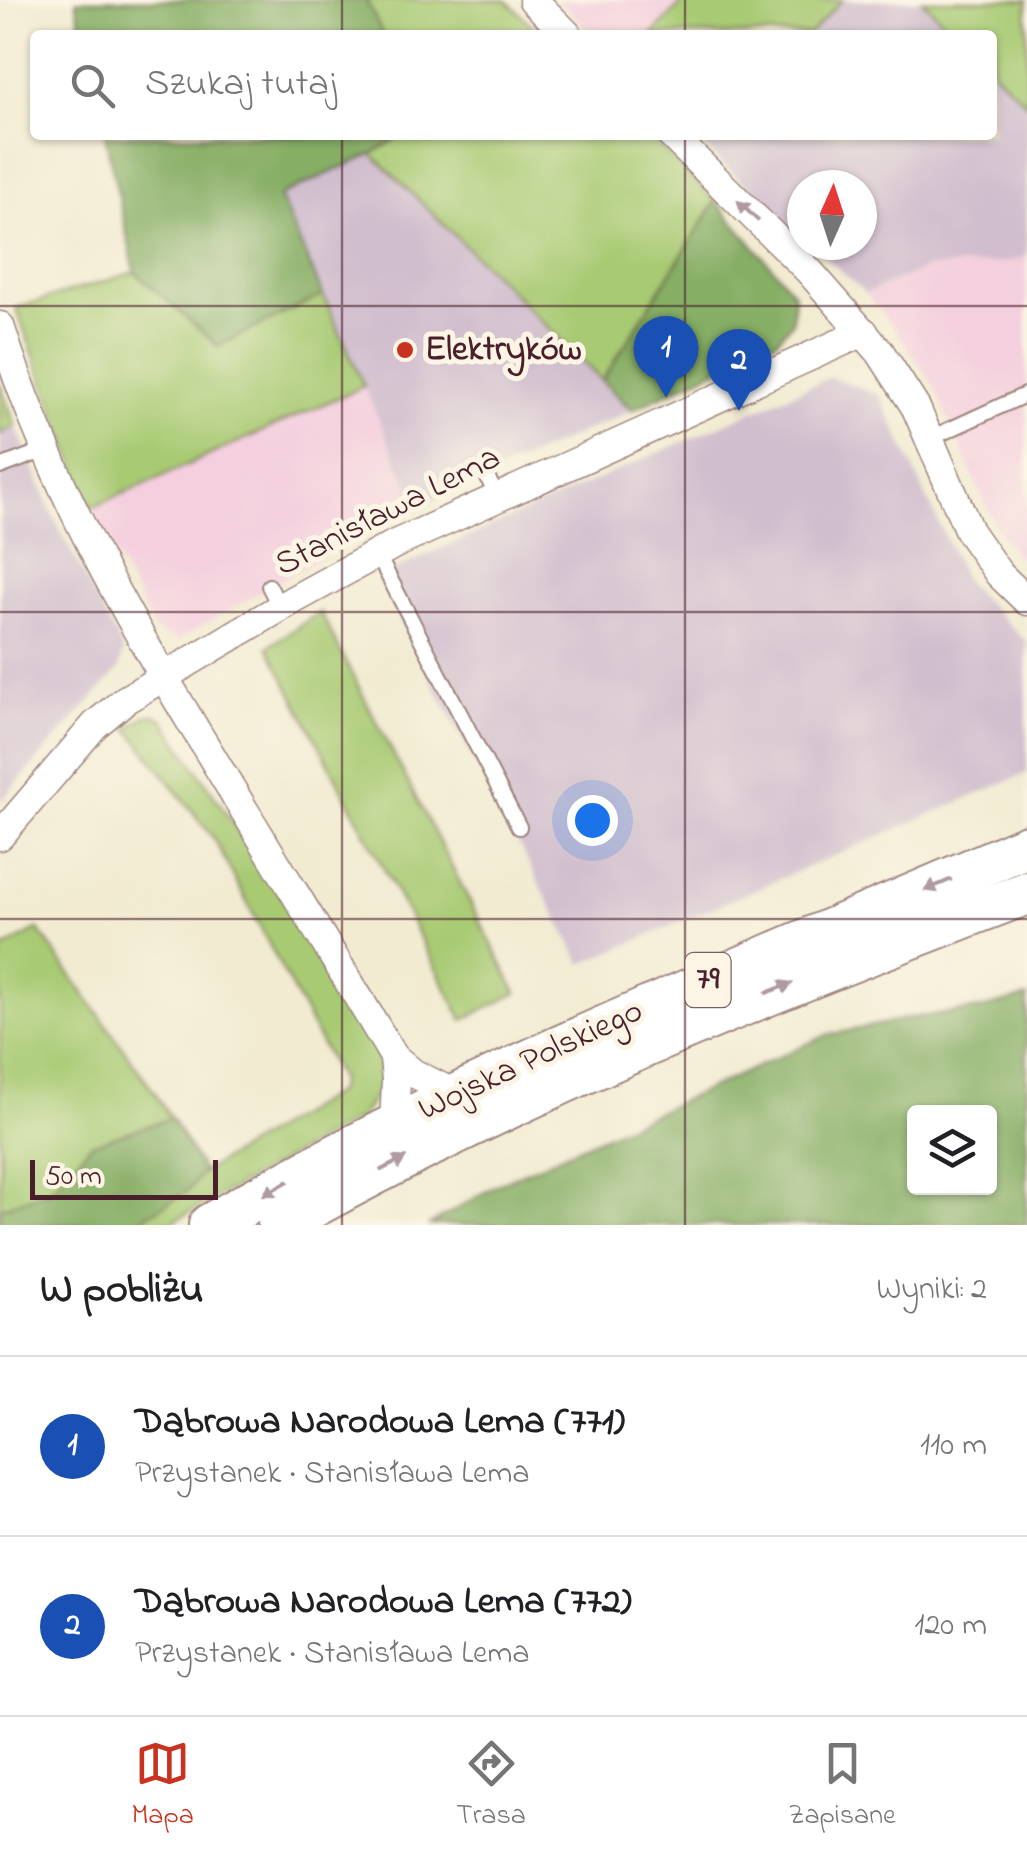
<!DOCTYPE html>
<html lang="pl">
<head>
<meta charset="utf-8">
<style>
	:root { --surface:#fff; --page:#f2f2f2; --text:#202124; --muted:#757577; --line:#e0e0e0; --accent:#c8321e }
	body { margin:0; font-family:"Indie Flower",sans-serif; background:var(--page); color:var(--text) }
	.controls { position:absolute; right:30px; bottom:30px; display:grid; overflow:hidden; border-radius:10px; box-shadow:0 2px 8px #0004 }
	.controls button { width:90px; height:90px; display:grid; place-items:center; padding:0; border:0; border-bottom:2px solid var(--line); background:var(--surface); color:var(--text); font:50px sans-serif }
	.compass { position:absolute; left:787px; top:170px; width:90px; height:90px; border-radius:50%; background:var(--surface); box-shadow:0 2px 8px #0004; rotate:3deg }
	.scale { position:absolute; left:30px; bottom:25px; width:188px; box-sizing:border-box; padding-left:10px; border:5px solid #4a1f2b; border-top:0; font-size:28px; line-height:35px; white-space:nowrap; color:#4a1f2b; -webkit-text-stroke:8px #fcf5e5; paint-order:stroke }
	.you { position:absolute; left:592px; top:820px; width:35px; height:35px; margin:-25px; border:8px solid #fff; border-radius:50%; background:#1a73e8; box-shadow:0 0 0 15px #1a73e833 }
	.badge { display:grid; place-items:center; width:65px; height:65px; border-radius:50%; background:var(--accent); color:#fff; font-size:32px; font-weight:700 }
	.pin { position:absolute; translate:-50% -82px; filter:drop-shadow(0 2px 5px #0008) }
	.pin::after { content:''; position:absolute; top:52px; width:35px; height:30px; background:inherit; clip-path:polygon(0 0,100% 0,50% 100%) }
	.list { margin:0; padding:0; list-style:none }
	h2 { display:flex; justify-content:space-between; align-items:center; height:130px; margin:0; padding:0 40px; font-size:42px }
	h2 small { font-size:32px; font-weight:400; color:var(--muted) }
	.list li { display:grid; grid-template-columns:65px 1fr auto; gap:30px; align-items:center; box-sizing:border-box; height:180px; padding:0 40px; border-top:2px solid var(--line) }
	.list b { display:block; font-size:38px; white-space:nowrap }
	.list p { margin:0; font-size:32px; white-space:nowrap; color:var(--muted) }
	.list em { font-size:32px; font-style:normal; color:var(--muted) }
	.icon { flex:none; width:55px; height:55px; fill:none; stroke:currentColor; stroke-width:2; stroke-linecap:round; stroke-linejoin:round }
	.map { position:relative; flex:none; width:1027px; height:1225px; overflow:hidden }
	.search { position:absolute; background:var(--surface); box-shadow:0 2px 8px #0004; left:30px; right:30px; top:30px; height:110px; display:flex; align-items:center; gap:25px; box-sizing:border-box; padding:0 35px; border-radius:10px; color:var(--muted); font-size:38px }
	.sheet { height:490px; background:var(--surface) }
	nav { display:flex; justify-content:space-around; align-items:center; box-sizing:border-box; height:140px; border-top:2px solid var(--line); background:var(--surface); font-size:28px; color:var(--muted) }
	nav a { display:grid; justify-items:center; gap:5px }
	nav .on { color:var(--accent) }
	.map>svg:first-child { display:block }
	.built { fill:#f4cfde }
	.industrial { fill:#d0bdce }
	.green { fill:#a8ca73; stroke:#79744f; stroke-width:2.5 }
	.forest { fill:#86ae65; stroke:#686648; stroke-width:2.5; fill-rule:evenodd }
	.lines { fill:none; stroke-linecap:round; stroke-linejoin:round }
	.lane-casing { stroke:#9e857e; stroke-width:18 }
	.street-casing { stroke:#9e857e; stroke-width:31 }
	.primary-casing { stroke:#9e857e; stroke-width:46 }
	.lane { stroke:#fff; stroke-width:14 }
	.street { stroke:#fff; stroke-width:28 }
	.primary { stroke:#fff; stroke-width:42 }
	.oneway { fill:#ae9aa0 }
	.grid { fill:none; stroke:#4a1f2b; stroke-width:2.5; stroke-opacity:0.55 }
	.poi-dot { fill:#c8321e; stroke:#fcf5e5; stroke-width:4 }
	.labels { text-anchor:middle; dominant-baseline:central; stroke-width:10; stroke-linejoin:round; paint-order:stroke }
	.shield { fill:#fcf5e5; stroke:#7f5f63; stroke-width:2.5 }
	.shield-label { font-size:32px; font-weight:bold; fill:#4a1f2b }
	.poi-label { font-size:35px; font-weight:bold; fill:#4a1f2b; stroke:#fcf5e5; text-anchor:start }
	.street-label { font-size:35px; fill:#4a1f2b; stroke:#fcf5e5 }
</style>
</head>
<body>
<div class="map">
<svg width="1027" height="1225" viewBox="0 0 1027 1225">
	<rect width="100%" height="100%" fill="#fcf5e5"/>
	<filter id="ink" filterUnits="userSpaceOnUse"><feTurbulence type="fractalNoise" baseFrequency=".01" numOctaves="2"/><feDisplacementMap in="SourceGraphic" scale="20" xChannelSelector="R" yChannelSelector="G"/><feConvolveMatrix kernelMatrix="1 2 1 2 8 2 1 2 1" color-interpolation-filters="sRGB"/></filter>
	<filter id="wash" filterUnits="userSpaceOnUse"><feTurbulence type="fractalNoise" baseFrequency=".0048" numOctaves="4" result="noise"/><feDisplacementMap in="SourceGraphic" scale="40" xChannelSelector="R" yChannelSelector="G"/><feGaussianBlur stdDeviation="2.25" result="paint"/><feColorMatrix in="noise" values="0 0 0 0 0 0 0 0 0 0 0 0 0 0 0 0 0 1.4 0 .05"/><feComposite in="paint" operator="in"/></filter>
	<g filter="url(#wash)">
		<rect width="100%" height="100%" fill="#f2ebd2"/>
		<g class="built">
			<polygon points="558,0 685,0 652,35 594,35"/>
			<polygon points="1027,256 1027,564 1013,552 994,523 932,383 897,331 865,293 927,268 1007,262"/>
			<polygon points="364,386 418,507 356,536 178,640 155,631 91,508"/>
		</g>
		<g class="industrial">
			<polygon points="842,0 922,0 957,35 809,35"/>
			<polygon points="992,70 1027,104 1027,256 1007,262 927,268 865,293 812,245 862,245 862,185 802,185 802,236 704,147 716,135 992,135"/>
			<polygon points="372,154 632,410 418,507 279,197"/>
			<polygon points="830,377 880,395 966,583 1027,642 1027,773 582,964 377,577"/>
			<polygon points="16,426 52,514 123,651 119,669 0,802 0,434"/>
		</g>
		<g class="green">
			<polygon points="366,0 506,0 542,35 383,35"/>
			<polygon points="685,0 842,0 809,35 652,35"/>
			<polygon points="922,0 1027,0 1027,104 992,70 992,35 957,35"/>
			<polygon points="402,135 647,135 716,201 602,381 372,154"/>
			<polygon points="135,272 218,346 323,295 364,386 91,508 16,308"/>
			<polygon points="0,384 16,426 0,434"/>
			<polygon points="320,612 517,993 463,1020 268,647"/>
			<polygon points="154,715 163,719 310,938 377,1050 381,1074 379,1090 360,1118 167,1225 0,1225 0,951 38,929 155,1093 203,1172 337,1092 340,1080 214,839 128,728 146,716"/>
		</g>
		<g class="forest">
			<polygon points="76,0 366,0 383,35 83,35"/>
			<polygon points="105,135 402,135 372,154 279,196 323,295 218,346 135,272"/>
			<polygon points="716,201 794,293 792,322 777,340 632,410 602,381"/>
			<path d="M1027,997V1225H430L500,1183L825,1036L910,1018L981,1009ZM914,1112H990V1188H914Z"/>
			<polygon points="171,1118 203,1172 188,1191 131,1225 0,1225 0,1208 51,1190 91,1144"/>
		</g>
	</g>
	<g filter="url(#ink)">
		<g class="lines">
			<defs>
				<g id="lane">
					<polyline points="931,438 1027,394"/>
					<polyline points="0,467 45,450"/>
					<polyline points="487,476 497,498"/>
					<polyline points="377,554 519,827"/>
					<polyline points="269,586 280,608"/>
				</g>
				<g id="street">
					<polyline points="533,0 568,35"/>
					<polyline points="671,135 809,271 880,352 916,408 969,531 999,574 1027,601"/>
					<path d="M0,326C49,482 127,618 212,757C272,857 334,956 394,1057L413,1073L457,1095"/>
					<polyline points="0,836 95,725 125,700 293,600 395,544 864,332"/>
					<polyline points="394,1126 396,1080 394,1057"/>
				</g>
				<g id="primary">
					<path d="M210,1225C470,1073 751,966 1027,846"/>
					<path d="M279,1225C518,1091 771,990 1027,893"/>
				</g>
			</defs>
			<use href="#lane" class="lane-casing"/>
			<use href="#street" class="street-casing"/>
			<use href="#primary" class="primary-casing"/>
			<use href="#lane" class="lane"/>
			<use href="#street" class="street"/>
			<use href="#primary" class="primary"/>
		</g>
		<defs><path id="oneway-solid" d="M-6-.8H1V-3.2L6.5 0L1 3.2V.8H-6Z" transform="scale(2.5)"/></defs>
		<g class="oneway">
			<use href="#oneway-solid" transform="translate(748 211) rotate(-136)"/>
			<use href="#oneway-solid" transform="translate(938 885) rotate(157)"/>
			<use href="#oneway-solid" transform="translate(779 988) rotate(-21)"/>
			<use href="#oneway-solid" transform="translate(393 1164) rotate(-27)"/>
			<use href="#oneway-solid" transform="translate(276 1188) rotate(151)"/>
		</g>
	</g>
	<path class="grid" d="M342,0V35M685,0V35M342,135V1225M685,135V1225M0,306H1027M0,612H1027M0,919H1027"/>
	<circle class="poi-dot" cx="405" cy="350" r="10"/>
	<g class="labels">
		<rect class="shield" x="685.5" y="953" width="45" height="54" rx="8"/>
		<g class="shield-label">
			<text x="708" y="980">79</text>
		</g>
		<g class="poi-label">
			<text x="425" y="350">Elektryków</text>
		</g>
		<g class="street-label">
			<text transform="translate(388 512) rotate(-27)">Stanisława Lema</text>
			<text transform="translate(531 1061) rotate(-25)">Wojska Polskiego</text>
		</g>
	</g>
</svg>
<div class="controls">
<button><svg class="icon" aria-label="layers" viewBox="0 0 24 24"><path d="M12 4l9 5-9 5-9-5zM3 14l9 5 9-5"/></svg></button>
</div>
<svg class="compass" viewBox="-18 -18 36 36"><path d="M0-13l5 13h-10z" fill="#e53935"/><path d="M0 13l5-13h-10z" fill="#757577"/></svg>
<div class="scale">50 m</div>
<div class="you"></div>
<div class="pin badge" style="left:666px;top:398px;background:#1a4fb4">1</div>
<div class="pin badge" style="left:739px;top:411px;background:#1a4fb4">2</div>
<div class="search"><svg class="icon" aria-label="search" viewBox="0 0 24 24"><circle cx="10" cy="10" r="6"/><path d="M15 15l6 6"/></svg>Szukaj tutaj</div>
</div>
<section class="sheet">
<h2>W pobliżu<small>Wyniki: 2</small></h2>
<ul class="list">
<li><span class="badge" style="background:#1a4fb4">1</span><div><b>Dąbrowa Narodowa Lema (771)</b><p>Przystanek · Stanisława Lema</p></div><em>110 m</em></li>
<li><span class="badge" style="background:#1a4fb4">2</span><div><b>Dąbrowa Narodowa Lema (772)</b><p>Przystanek · Stanisława Lema</p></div><em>120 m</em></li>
</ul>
</section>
<nav>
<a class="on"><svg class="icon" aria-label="map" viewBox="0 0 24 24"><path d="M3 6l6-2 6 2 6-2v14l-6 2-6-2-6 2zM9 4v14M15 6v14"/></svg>Mapa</a>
<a><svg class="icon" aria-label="directions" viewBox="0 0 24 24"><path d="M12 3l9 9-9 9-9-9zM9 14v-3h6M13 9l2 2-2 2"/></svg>Trasa</a>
<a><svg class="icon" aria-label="saved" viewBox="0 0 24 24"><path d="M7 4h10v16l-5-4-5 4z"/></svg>Zapisane</a>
</nav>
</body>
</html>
